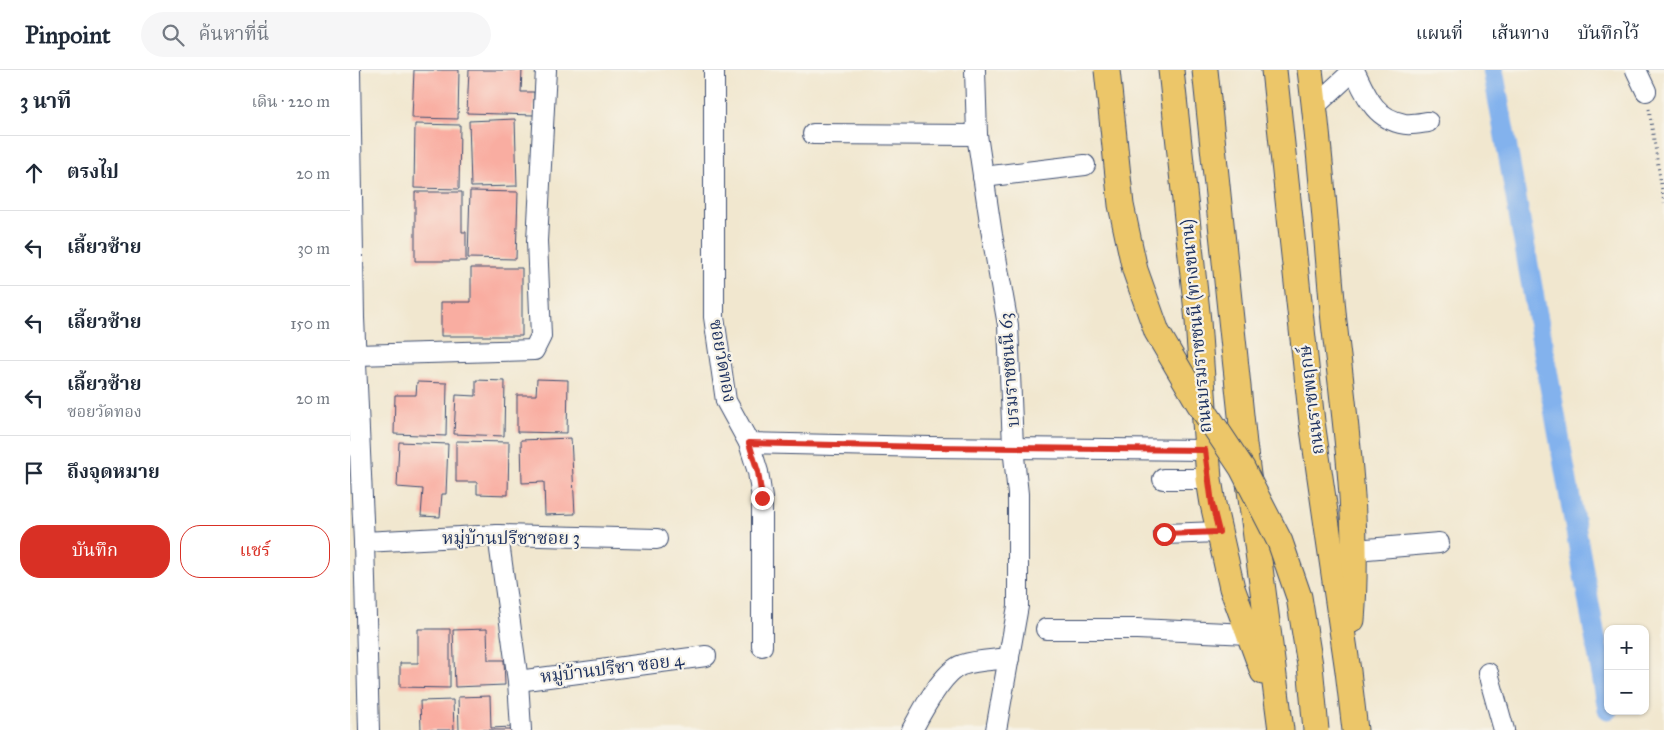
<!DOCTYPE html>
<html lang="th">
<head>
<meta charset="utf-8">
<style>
	:root { --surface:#fff; --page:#f6f6f7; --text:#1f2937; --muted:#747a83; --line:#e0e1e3; --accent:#d93025 }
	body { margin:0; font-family:"IM FELL Great Primer","Noto Serif Thai",serif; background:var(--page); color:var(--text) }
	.controls { position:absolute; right:15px; bottom:15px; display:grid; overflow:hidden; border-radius:10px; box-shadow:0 1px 4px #0004 }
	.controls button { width:45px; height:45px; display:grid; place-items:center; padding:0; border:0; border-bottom:1px solid var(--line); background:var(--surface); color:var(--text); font:25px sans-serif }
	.stop { position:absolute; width:15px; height:15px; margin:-11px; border:4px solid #d93025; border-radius:50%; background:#fff }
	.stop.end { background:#d93025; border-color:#fff; box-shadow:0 1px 5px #0008 }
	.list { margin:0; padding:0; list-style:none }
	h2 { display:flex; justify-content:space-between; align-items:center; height:65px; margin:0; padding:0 20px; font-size:21px }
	h2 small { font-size:16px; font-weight:400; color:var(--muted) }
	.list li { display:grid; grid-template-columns:32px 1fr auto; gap:15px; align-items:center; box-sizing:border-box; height:75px; padding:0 20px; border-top:1px solid var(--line) }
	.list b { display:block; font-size:19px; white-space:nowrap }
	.list p { margin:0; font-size:16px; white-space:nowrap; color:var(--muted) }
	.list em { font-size:16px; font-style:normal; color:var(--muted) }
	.actions { display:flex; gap:10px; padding:15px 20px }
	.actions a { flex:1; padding:11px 0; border:1px solid var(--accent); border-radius:20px; text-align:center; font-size:18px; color:var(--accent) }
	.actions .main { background:var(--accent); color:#fff }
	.icon { flex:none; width:28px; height:28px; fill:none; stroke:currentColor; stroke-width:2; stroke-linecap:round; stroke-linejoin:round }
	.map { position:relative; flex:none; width:1314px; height:660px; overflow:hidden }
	header { display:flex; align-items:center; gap:30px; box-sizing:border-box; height:70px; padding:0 25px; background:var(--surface); border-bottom:1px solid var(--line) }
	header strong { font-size:24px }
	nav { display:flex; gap:28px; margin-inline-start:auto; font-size:18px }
	.search { width:350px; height:45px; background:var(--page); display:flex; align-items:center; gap:12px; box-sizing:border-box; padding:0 18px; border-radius:28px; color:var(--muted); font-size:19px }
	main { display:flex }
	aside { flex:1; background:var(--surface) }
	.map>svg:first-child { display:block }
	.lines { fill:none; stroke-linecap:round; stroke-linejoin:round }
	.canal { stroke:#83b2ed; stroke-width:21 }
	.building { fill:#f9ada1 }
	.minor-casing { stroke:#3b4b6f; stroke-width:22 }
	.major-casing { stroke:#3b4b6f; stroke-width:27 }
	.path { stroke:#3b4b6f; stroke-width:3; stroke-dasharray:1 4; stroke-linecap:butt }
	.minor { stroke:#fff; stroke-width:20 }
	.major { stroke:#ecc669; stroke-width:25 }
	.major-bridge-casing { stroke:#3b4b6f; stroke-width:27; stroke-linecap:butt }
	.major-bridge { stroke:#ecc669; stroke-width:25 }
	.route { stroke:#d93025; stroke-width:6 }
	.labels { text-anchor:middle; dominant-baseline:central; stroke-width:4.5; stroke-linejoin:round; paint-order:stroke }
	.street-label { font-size:18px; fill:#1b2f5e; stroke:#f7f3e8 }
</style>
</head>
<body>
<header>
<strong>Pinpoint</strong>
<div class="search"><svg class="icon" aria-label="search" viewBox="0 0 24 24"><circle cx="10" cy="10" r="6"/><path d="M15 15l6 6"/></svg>ค้นหาที่นี่</div>
<nav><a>แผนที่</a><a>เส้นทาง</a><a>บันทึกไว้</a></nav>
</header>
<main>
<aside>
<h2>3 นาที<small>เดิน · 220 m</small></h2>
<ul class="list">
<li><svg class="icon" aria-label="ahead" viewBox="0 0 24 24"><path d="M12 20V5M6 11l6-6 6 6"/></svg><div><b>ตรงไป</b></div><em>20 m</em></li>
<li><svg class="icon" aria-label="left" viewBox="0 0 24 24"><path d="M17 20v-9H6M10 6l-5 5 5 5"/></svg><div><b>เลี้ยวซ้าย</b></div><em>30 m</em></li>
<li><svg class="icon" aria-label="left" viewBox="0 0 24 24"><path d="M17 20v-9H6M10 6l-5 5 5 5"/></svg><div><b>เลี้ยวซ้าย</b></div><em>150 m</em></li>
<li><svg class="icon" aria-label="left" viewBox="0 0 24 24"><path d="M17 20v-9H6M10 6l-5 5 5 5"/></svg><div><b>เลี้ยวซ้าย</b><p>ซอยวัดทอง</p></div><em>20 m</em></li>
<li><svg class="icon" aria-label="arrive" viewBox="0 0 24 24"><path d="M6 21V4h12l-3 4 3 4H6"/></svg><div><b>ถึงจุดหมาย</b></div></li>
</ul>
<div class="actions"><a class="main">บันทึก</a><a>แชร์</a></div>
</aside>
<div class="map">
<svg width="1314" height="660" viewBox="0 0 1314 660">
	<rect width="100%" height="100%" fill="#f7f3e8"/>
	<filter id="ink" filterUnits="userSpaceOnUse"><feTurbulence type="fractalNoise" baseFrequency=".02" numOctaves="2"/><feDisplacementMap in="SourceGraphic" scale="10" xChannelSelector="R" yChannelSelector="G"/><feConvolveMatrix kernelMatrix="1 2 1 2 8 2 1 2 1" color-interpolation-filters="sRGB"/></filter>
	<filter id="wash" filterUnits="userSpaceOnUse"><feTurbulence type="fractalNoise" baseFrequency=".0096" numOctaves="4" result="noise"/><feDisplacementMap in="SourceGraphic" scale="20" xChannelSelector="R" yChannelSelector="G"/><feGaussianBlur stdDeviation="1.12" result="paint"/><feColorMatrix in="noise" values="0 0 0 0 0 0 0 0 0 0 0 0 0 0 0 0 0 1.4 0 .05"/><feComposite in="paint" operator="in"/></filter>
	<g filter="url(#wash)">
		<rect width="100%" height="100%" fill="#f1e7cf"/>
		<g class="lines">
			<polyline class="canal" points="1143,0 1258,639"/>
		</g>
		<g id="blocks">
			<g class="building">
				<polygon points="64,0 109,0 108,49 62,48"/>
				<polygon points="119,0 172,0 171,22 184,22 184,45 117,43"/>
				<polygon points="165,49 167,116 121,117 119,51"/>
				<polygon points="65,54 110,55 109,119 64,118"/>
				<polygon points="120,121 168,122 166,189 118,188"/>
				<polygon points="65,122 112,122 112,162 116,162 116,191 65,191"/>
				<polygon points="121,198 172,198 172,266 91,266 91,232 121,232"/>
				<polygon points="187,309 218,310 217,363 167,362 167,325 186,325"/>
				<polygon points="126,310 155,311 154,366 104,364 106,325 126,326"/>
				<polygon points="67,312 97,313 96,366 44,364 45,325 66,325"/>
				<polygon points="221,368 225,444 195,445 194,412 172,413 171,370"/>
				<polygon points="106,371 159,372 158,425 127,424 127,412 106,412"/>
				<polygon points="49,372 98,374 96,424 92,424 90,447 71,446 73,419 47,417"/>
				<polygon points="68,559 100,559 100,618 50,617 50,593 68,593"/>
				<polygon points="137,559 138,590 154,590 155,615 105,617 103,560"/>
				<polygon points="140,626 141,658 162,657 162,660 109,660 108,627"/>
				<polygon points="103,630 104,660 71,660 70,631"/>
			</g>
		</g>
	</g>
	<g filter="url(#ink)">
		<use href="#blocks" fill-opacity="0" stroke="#3b4b6f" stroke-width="1"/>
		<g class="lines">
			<defs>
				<g id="minor">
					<polyline points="0,0 4,248 14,472 19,660"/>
					<polyline points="364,0 364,247 376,331 399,373 408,402 412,428 412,576"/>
					<polyline points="625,0 627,65 642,165 658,255 663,377 668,424 668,536 646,660"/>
					<path d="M1004,0C1016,25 1024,49 1055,54C1062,55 1071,53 1078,52"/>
					<polyline points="1286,0 1296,21"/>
					<polyline points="965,36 1004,0"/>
					<polyline points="463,64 627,65"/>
					<polyline points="633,107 735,95"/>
					<polyline points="6,285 184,280 191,266 187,171 196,0"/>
					<polyline points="399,373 579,377 855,380"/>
					<polyline points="813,409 859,409"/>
					<polyline points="814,464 869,462"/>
					<polyline points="148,465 168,611 171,660"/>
					<polyline points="14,472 148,465 307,469"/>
					<polyline points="1005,480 1089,473"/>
					<polyline points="696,559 787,559 899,564"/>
					<polyline points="1138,603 1154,660"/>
					<polyline points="168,611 356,586"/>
					<path d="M562,660C571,643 593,601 612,595C626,590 644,590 659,588"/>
				</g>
				<g id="major">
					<polyline points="821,0 848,251 859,409 863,434 882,518 913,602"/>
					<polyline points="855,0 894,374 931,660"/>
					<polyline points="924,0 962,352 998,601 1005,660"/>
					<path d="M960,0C971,84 976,168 984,252C995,351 1010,451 1002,550"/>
				</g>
			</defs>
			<use href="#minor" class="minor-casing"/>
			<use href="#major" class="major-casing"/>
			<polyline class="path" points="1299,39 1314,133"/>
			<use href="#minor" class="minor"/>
			<use href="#major" class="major"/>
			<defs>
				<polyline id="major-bridge" points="757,0 771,135 785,200 807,262 848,332 892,398 930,472 949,527 960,595 966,660"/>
			</defs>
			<use href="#major-bridge" class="major-bridge-casing"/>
			<use href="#major-bridge" class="major-bridge"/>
		</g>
	</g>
	<g class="lines" filter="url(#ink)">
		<polyline class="route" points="412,428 408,402 399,373 579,377 855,380 862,434 869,462 814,464"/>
	</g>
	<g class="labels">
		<g class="street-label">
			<text transform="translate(846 256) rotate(-95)">ถนนบรมราชชนนี (ทางขนาน)</text>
			<text transform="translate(373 291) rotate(80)">ซอยวัดทอง</text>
			<text transform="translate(659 300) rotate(-94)">บรมราชชนนี 63</text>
			<text transform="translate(961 330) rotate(-97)">ถนนราชพฤกษ์</text>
			<text x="161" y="468">หมู่บ้านปรีชาซอย 3</text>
			<text transform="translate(262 598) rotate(-7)">หมู่บ้านปรีชา ซอย 4</text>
		</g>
	</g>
</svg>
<div class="controls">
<button>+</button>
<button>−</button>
</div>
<div class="stop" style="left:814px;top:464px"></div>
<div class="stop end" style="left:412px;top:428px"></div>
</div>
</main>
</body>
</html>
